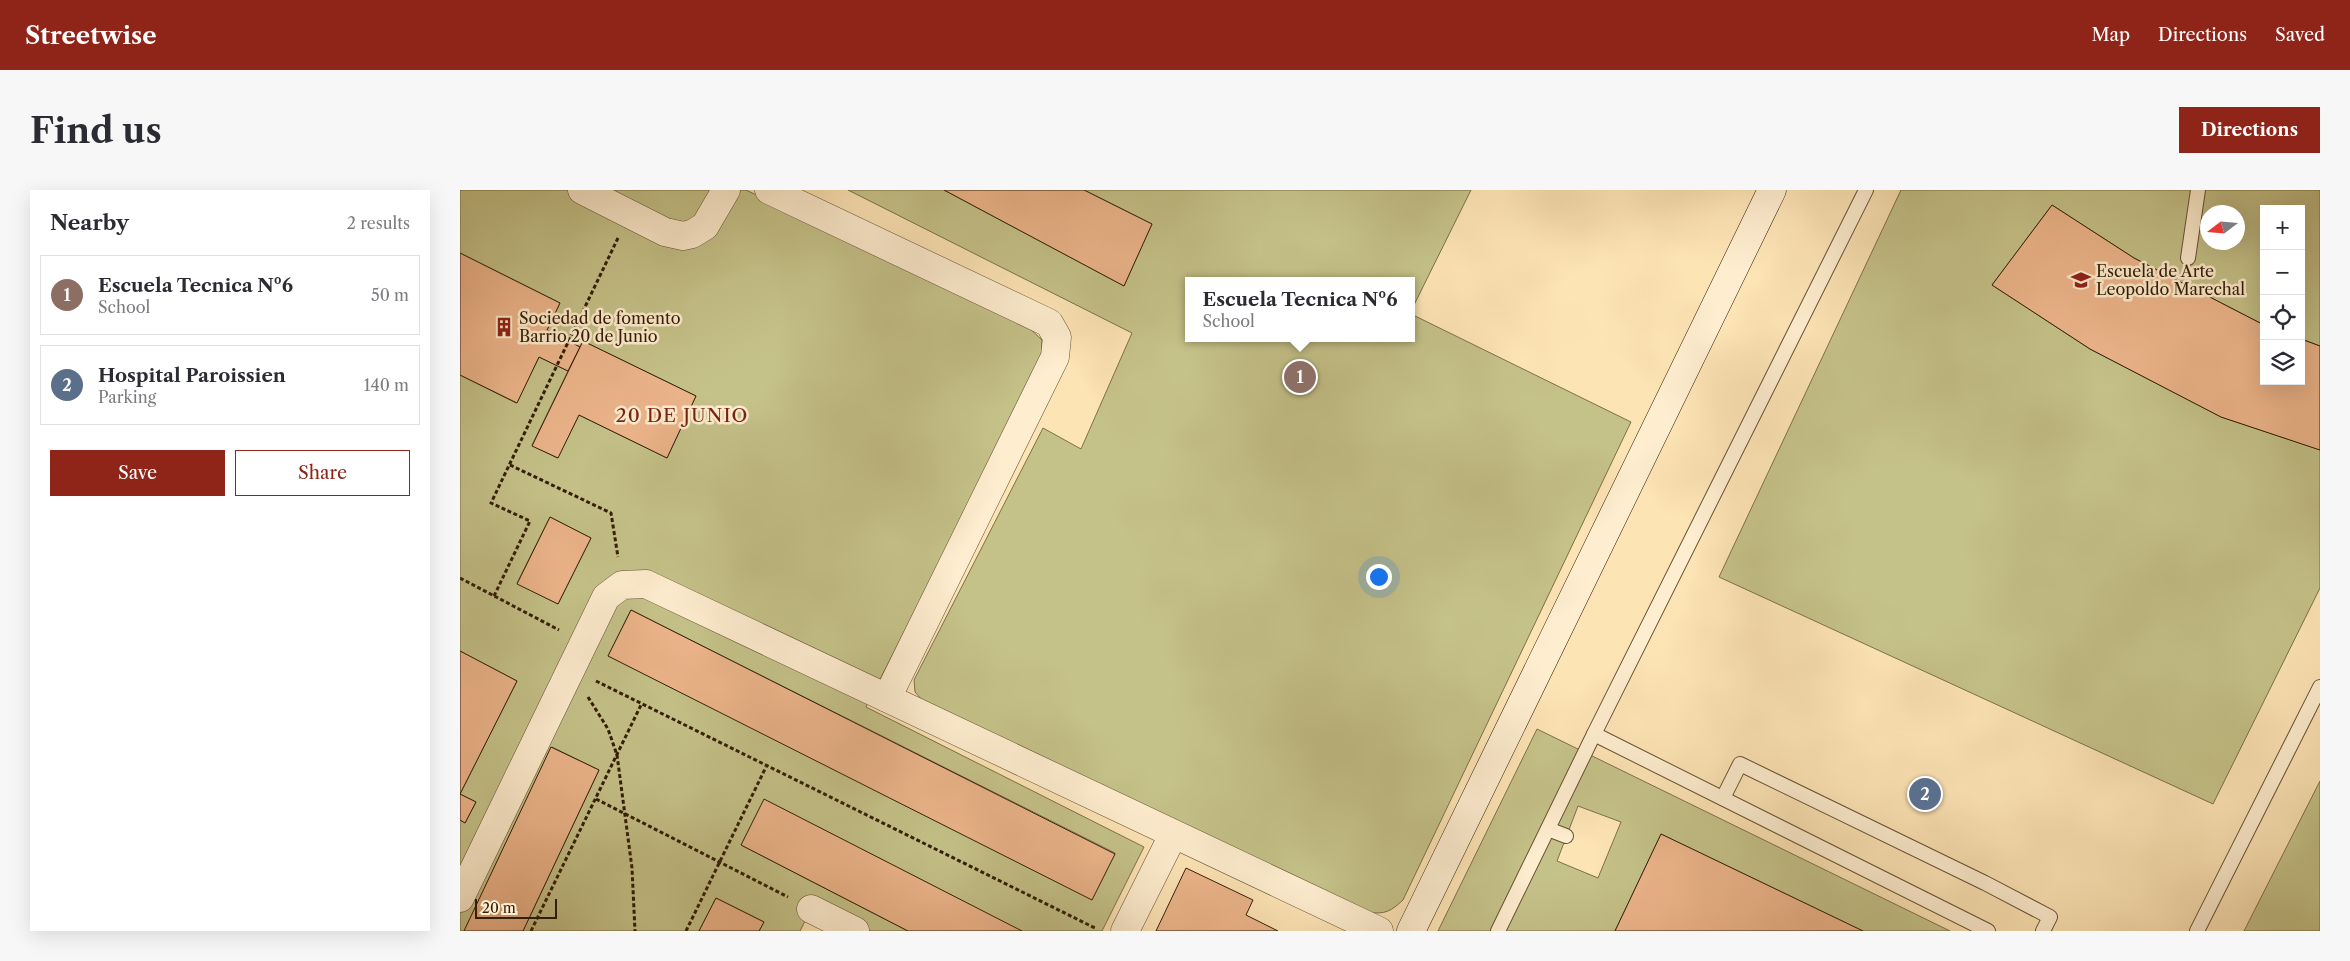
<!DOCTYPE html>
<html lang="en">
<head>
<meta charset="utf-8">
<style>
	:root { --surface:#fff; --page:#f7f7f7; --text:#2b2b33; --muted:#7c7c81; --line:#e1e1e2; --accent:#8f2418 }
	body { margin:0; font-family:"Libre Caslon Text",serif; background:var(--page); color:var(--text) }
	.controls { position:absolute; right:15px; top:15px; display:grid; overflow:hidden; border-radius:0px; box-shadow:0 5px 20px #0002 }
	.controls button { width:45px; height:45px; display:grid; place-items:center; padding:0; border:0; border-bottom:1px solid var(--line); background:var(--surface); color:var(--text); font:25px sans-serif }
	.compass { position:absolute; left:1740px; top:15px; width:45px; height:45px; border-radius:50%; background:var(--surface); box-shadow:0 5px 20px #0002; rotate:254deg }
	.scale { position:absolute; left:15px; bottom:12px; width:82px; box-sizing:border-box; padding-left:5px; border:2px solid #331e06; border-top:0; font-size:14px; line-height:18px; white-space:nowrap; color:#331e06; -webkit-text-stroke:4px #feedcf; paint-order:stroke }
	.you { position:absolute; left:918px; top:386px; width:18px; height:18px; margin:-12px; border:4px solid #fff; border-radius:50%; background:#1a73e8; box-shadow:0 0 0 8px #1a73e833 }
	.badge { display:grid; place-items:center; width:32px; height:32px; border-radius:50%; background:var(--accent); color:#fff; font-size:16px; font-weight:700 }
	.pin { position:absolute; translate:-50% -50%; border:2px solid #fff; box-shadow:0 1px 5px #0006 }
	.popup { position:absolute; left:725px; top:87px; width:230px; height:65px; box-sizing:border-box; display:grid; place-content:center; border-radius:0px; background:var(--surface); filter:drop-shadow(0 1px 4px #0005); font-size:16px; white-space:nowrap; color:var(--muted) }
	.popup b { font-size:19px; color:var(--text) }
	.popup::after { content:''; position:absolute; left:50%; top:100%; margin-left:-10px; border:10px solid transparent; border-top-color:var(--surface) }
	.list { margin:0; padding:0; list-style:none }
	h2 { display:flex; justify-content:space-between; align-items:center; height:65px; margin:0; padding:0 20px; font-size:21px }
	h2 small { font-size:16px; font-weight:400; color:var(--muted) }
	.list li { display:grid; grid-template-columns:32px 1fr auto; gap:15px; align-items:center; box-sizing:border-box; height:80px; margin:0 10px 10px; padding:0 10px; border:1px solid var(--line); border-radius:0px }
	.list b { display:block; font-size:19px; white-space:nowrap }
	.list p { margin:0; font-size:16px; white-space:nowrap; color:var(--muted) }
	.list em { font-size:16px; font-style:normal; color:var(--muted) }
	.actions { display:flex; gap:10px; padding:15px 20px }
	.actions a { flex:1; padding:11px 0; border:1px solid var(--accent); border-radius:0px; text-align:center; font-size:18px; color:var(--accent) }
	.actions .main { background:var(--accent); color:#fff }
	.icon { flex:none; width:28px; height:28px; fill:none; stroke:currentColor; stroke-width:2; stroke-linecap:round; stroke-linejoin:round }
	.map { position:relative; flex:none; width:1860px; height:741px; overflow:hidden; border-radius:0px }
	header { display:flex; align-items:center; gap:30px; box-sizing:border-box; height:70px; padding:0 25px; background:var(--accent); color:#fff }
	header strong { font-size:24px }
	nav { display:flex; gap:28px; margin-inline-start:auto; font-size:18px }
	.intro { display:flex; align-items:center; justify-content:space-between; box-sizing:border-box; height:120px; padding:0 30px }
	h1 { margin:0; font-size:35px }
	.button { padding:12px 22px; border-radius:0px; background:var(--accent); color:#fff; font-size:18px; font-weight:700 }
	main { display:flex; gap:30px; padding:0 30px }
	aside { flex:1; background:var(--surface); border-radius:0px; box-shadow:0 5px 20px #0002 }
	.map>svg:first-child { display:block }
	.green { fill:#c5c289; stroke:#7c7048; fill-rule:evenodd }
	.building { fill:#edb58b; stroke:#331e06 }
	.lines { fill:none; stroke-linecap:round; stroke-linejoin:round }
	.lane-casing { stroke:#665032; stroke-width:16 }
	.street-casing { stroke:#665032; stroke-width:29 }
	.secondary-casing { stroke:#331e06; stroke-width:29 }
	.path { stroke:#331e06; stroke-width:3; stroke-dasharray:4 2.5; stroke-linecap:butt }
	.lane { stroke:#feedcf; stroke-width:14 }
	.street { stroke:#feedcf; stroke-width:28 }
	.secondary { stroke:#feedcf; stroke-width:28 }
	.labels { text-anchor:middle; dominant-baseline:central; stroke-width:5; stroke-linejoin:round; paint-order:stroke }
	.poi-label { font-size:16px; fill:#331e06; stroke:#feedcf; text-anchor:start }
	.quarter-label { font-size:19px; letter-spacing:1px; fill:#7a1f14; stroke:#feedcf }
</style>
</head>
<body>
<header>
<strong>Streetwise</strong>
<nav><a>Map</a><a>Directions</a><a>Saved</a></nav>
</header>
<div class="intro"><h1>Find us</h1><a class="button">Directions</a></div>
<main>
<aside>
<h2>Nearby<small>2 results</small></h2>
<ul class="list">
<li><span class="badge" style="background:#8d6e63">1</span><div><b>Escuela Tecnica Nº6</b><p>School</p></div><em>50 m</em></li>
<li><span class="badge" style="background:#5c6f8a">2</span><div><b>Hospital Paroissien</b><p>Parking</p></div><em>140 m</em></li>
</ul>
<div class="actions"><a class="main">Save</a><a>Share</a></div>
</aside>
<div class="map">
<svg width="1860" height="741" viewBox="0 0 1860 741">
	<rect width="100%" height="100%" fill="#fde4b5"/>
	<filter id="stains"><feTurbulence type="fractalNoise" baseFrequency=".004" numOctaves="4"/><feColorMatrix values="0 0 0 0 .2 0 0 0 0 .09 0 0 0 0 .02 0 0 0 .5 -.17"/></filter>
	<radialGradient id="worn" r=".72"><stop offset=".6" stop-color="#630" stop-opacity="0"/><stop offset="1" stop-color="#630" stop-opacity=".3"/></radialGradient>
	<g class="green">
		<path d="M0,0H286L563,132L582,150L581,171L406,517L684,657L642,741H562L281,655L448,741H395L351,719L340,741H299L304,732L256,708L239,741H63L139,580L92,557L4,741H0V630L5,633L16,612L0,604L57,491L0,461V185L56,213L79,167L108,181L72,255L97,268L119,225L207,268L236,206L123,151L120,157L87,140L100,113L0,63ZM90,327L131,348L98,414L57,393ZM171,420L655,663V664L148,466Z"/>
		<path d="M388,0H484L664,96L692,34L624,0H1011L951,121V91H729V148H951V124L1171,232L943,710C931,721 925,725 908,722L463,511L455,502L454,490L583,238L621,259L672,143Z"/>
		<path d="M1441,0H1860V156L1841,149V19H1804V135L1674,68L1592,15L1532,95L1630,159L1761,227L1860,260V398L1753,614L1259,387ZM1748,22H1778V52H1748Z"/>
		<path d="M1077,539L1490,741H1403L1201,644L1155,741H978ZM1118,616L1161,632L1138,688L1097,671Z"/>
		<polygon points="1860,591 1860,741 1784,741"/>
	</g>
	<g class="building">
		<polygon points="484,0 624,0 692,34 664,96"/>
		<polygon points="1592,15 1674,68 1804,135 1804,191 1841,191 1841,149 1860,156 1860,260 1761,227 1630,159 1532,95"/>
		<polygon points="0,63 100,113 87,140 120,157 108,181 79,167 57,213 0,185"/>
		<polygon points="123,151 236,206 207,268 119,225 98,268 72,256"/>
		<polygon points="90,327 131,348 98,414 57,394"/>
		<polygon points="171,420 655,664 632,710 148,466"/>
		<polygon points="0,461 57,491 0,604 16,612 5,633 0,630"/>
		<polygon points="91,557 139,580 63,741 4,741"/>
		<polygon points="304,609 562,741 448,741 281,655"/>
		<polygon points="1201,644 1403,741 1155,741"/>
		<polygon points="726,678 793,710 786,725 818,741 696,741"/>
		<polygon points="256,708 304,732 299,741 239,741"/>
	</g>
	<g class="lines">
		<defs>
			<g id="lane">
				<polyline points="1406,0 1134,544 1528,741"/>
				<polyline points="1728,68 1738,0"/>
				<polyline points="1263,608 1280,574 1525,693 1590,727 1583,741"/>
				<polyline points="1088,639 1106,646"/>
				<polyline points="1038,741 1134,544"/>
				<polyline points="1737,741 1860,497"/>
			</g>
			<g id="street">
				<polyline points="122,0 205,42 223,46 232,44 245,36 266,0"/>
				<polyline points="309,0 589,133 597,147 595,167 427,508"/>
				<polyline points="0,708 146,407 162,395 186,394 919,741"/>
				<polyline points="351,719 395,741"/>
				<polyline points="665,741 713,645"/>
			</g>
			<polyline id="secondary" points="951,741 1312,0"/>
		</defs>
		<use href="#lane" class="lane-casing"/>
		<use href="#street" class="street-casing"/>
		<use href="#secondary" class="secondary-casing"/>
		<g class="path">
			<polyline points="50,275 151,323 158,367"/>
			<polyline points="0,388 99,440"/>
			<polyline points="34,406 70,331 31,313 158,48"/>
			<polyline points="136,491 637,739"/>
			<polyline points="128,507 148,539 157,565 172,678 175,741"/>
			<polyline points="136,609 328,707"/>
			<polyline points="71,741 181,515"/>
			<polyline points="226,741 306,577"/>
		</g>
		<use href="#lane" class="lane"/>
		<use href="#street" class="street"/>
		<use href="#secondary" class="secondary"/>
	</g>
	<defs>
		<symbol id="university-bare" viewBox="-9 -9 18 18"><path d="M0-5L7-2L0 1L-7-2ZM-4 1L0 2.5L4 1V4Q0 6-4 4Z" fill="#8f2418" stroke="#feedcf" stroke-width="2.5" paint-order="stroke"/></symbol>
		<symbol id="building-bare" viewBox="-9 -9 18 18"><path d="M-4-6H4V6H1V3H-1V6H-4ZM-2.5-4.3h1.7v1.8h-1.7ZM.8-4.3h1.7v1.8H.8ZM-2.5-1h1.7V.8h-1.7ZM.8-1h1.7V.8H.8Z" fill="#8f2418" stroke="#feedcf" stroke-width="2.5" paint-order="stroke"/></symbol>
	</defs>
	<g fill-rule="evenodd">
		<use href="#university-bare" x="1607" y="76" width="28" height="28"/>
		<use href="#building-bare" x="30" y="123" width="28" height="28"/>
	</g>
	<g class="labels">
		<g class="poi-label">
			<text x="1636" y="81">Escuela de Arte<tspan x="1636" dy="18">Leopoldo Marechal</tspan></text>
			<text x="59" y="128">Sociedad de fomento<tspan x="59" dy="18">Barrio 20 de Junio</tspan></text>
		</g>
		<g class="quarter-label">
			<text x="222" y="225">20 DE JUNIO</text>
		</g>
	</g>
	<rect width="100%" height="100%" filter="url(#stains)"/>
	<rect width="100%" height="100%" fill="url(#worn)"/>
</svg>
<div class="controls">
<button>+</button>
<button>−</button>
<button><svg class="icon" aria-label="locate" viewBox="0 0 24 24"><circle cx="12" cy="12" r="6"/><path d="M12 2v4M12 18v4M2 12h4M18 12h4"/></svg></button>
<button><svg class="icon" aria-label="layers" viewBox="0 0 24 24"><path d="M12 4l9 5-9 5-9-5zM3 14l9 5 9-5"/></svg></button>
</div>
<svg class="compass" viewBox="-18 -18 36 36"><path d="M0-13l5 13h-10z" fill="#e53935"/><path d="M0 13l5-13h-10z" fill="#7c7c81"/></svg>
<div class="scale">20 m</div>
<div class="you"></div>
<div class="pin badge" style="left:840px;top:187px;background:#8d6e63">1</div>
<div class="popup"><b>Escuela Tecnica Nº6</b>School</div>
<div class="pin badge" style="left:1465px;top:604px;background:#5c6f8a">2</div>
</div>
</main>
</body>
</html>
